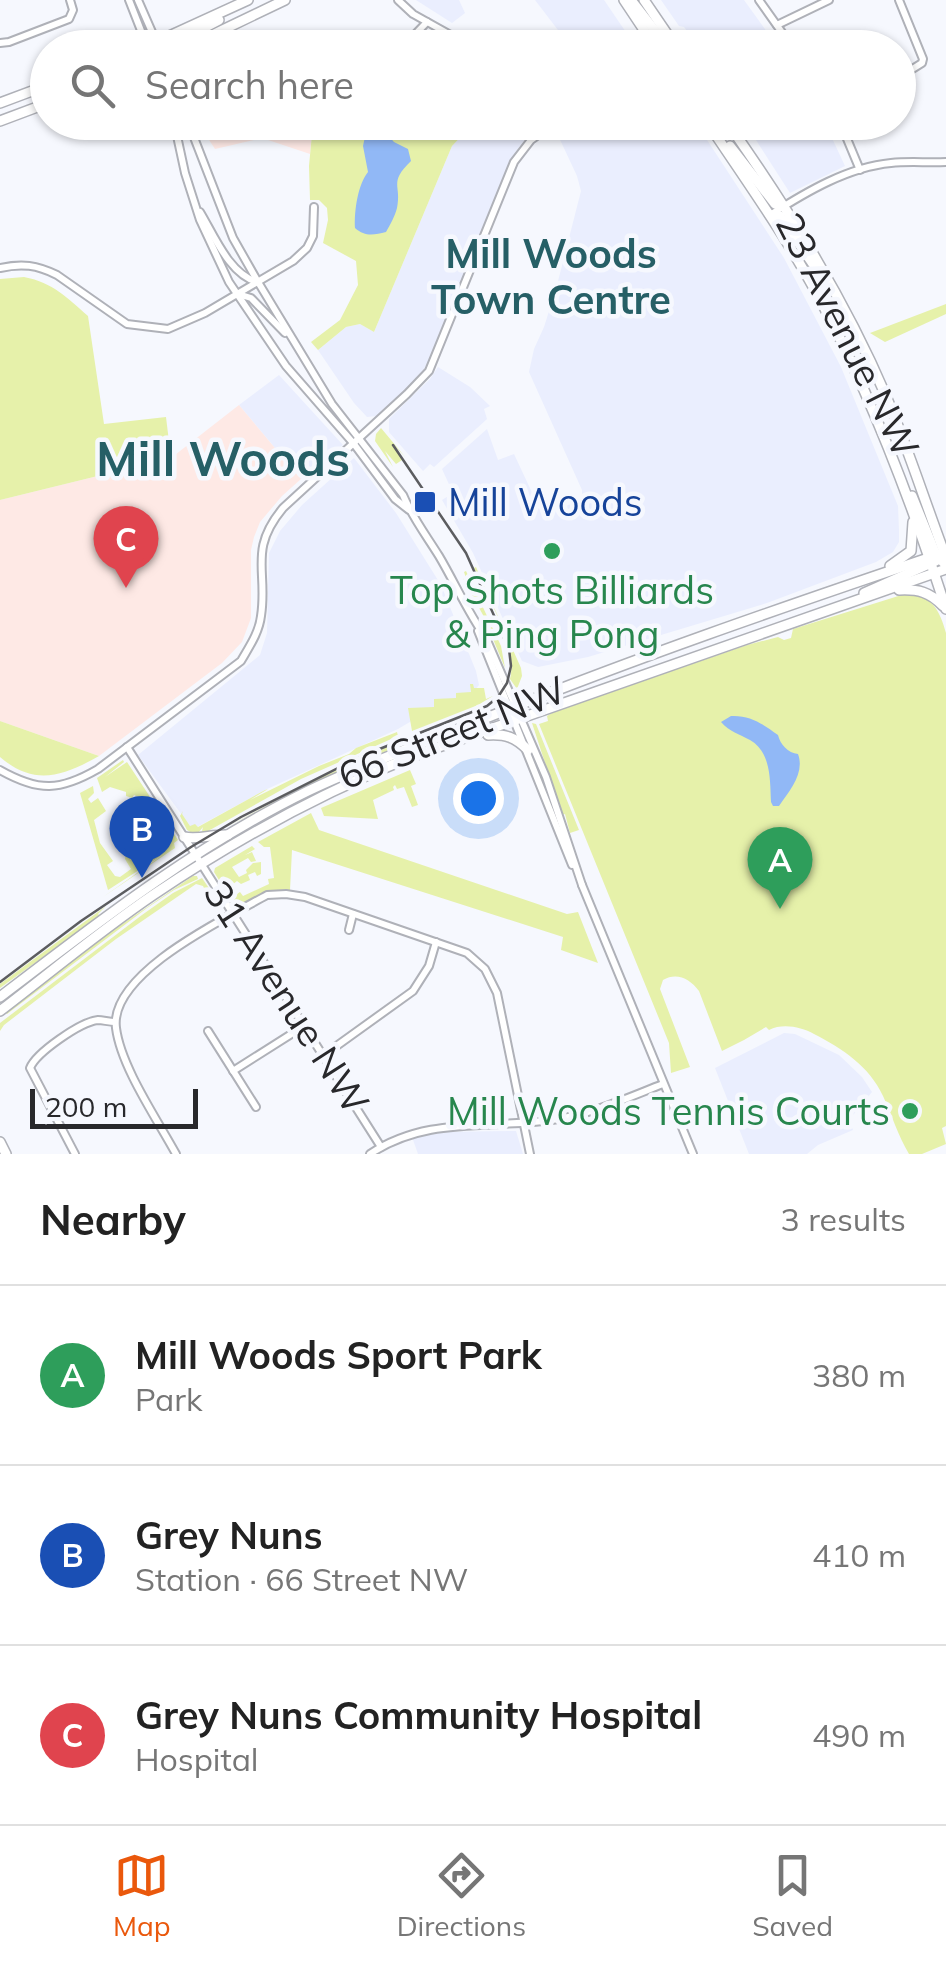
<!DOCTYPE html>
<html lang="en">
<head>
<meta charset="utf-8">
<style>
	:root { --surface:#fff; --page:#f6f6f6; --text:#222; --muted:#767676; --line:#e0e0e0; --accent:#ea580c }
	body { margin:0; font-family:Mulish,sans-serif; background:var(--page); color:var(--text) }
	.scale { position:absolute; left:30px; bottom:25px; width:168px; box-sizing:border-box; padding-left:10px; border:5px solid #28282b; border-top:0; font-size:28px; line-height:35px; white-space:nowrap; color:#28282b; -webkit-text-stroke:8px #f6f8fe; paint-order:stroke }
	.you { position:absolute; left:478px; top:798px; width:35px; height:35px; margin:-25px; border:8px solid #fff; border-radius:50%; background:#1a73e8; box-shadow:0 0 0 15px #1a73e833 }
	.badge { display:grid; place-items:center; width:65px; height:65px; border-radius:50%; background:var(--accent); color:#fff; font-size:32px; font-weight:700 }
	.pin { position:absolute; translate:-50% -82px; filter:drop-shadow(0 2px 5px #0008) }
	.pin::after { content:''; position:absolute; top:52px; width:35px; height:30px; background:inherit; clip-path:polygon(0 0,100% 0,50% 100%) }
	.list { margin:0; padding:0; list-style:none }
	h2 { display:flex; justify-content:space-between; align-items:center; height:130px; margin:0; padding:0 40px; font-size:42px }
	h2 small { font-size:32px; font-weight:400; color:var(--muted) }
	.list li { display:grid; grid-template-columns:65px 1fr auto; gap:30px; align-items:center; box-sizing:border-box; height:180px; padding:0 40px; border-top:2px solid var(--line) }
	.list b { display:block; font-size:38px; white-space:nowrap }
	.list p { margin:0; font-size:32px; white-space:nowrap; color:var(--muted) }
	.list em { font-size:32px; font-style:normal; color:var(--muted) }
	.icon { flex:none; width:55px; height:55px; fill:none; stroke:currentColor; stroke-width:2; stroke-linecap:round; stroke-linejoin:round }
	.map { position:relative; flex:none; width:946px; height:1154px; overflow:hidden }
	.search { position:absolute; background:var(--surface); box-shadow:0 2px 8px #0004; left:30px; right:30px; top:30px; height:110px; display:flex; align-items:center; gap:25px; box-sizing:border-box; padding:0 35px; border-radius:55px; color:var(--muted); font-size:38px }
	.sheet { height:670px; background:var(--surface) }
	nav { display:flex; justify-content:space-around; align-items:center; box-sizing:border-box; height:140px; border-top:2px solid var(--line); background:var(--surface); font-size:28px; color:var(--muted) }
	nav a { display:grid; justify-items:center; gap:5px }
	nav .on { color:var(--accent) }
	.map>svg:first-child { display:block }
	.built { fill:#eaeefe }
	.industrial { fill:#fee9e5 }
	.green { fill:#e6f1aa }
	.water { fill:#91b8f6 }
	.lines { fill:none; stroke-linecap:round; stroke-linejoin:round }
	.minor-casing { stroke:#afb1b8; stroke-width:10 }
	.major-casing { stroke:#afb1b8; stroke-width:12 }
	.minor { stroke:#fff; stroke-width:6 }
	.major { stroke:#fff; stroke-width:9 }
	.tram { stroke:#5c5d60; stroke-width:2.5 }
	.transit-dot { fill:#1a4fb4; stroke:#f6f8fe; stroke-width:4 }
	.leisure-dot { fill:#2e9e5b; stroke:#f6f8fe; stroke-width:4 }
	.labels { text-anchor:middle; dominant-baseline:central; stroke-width:9; stroke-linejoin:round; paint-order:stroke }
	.street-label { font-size:38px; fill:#28282b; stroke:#f6f8fe }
	.transit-label { font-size:38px; fill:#164399; stroke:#f6f8fe; text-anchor:start }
	.leisure-label { font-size:38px; fill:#27864d; stroke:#f6f8fe }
	.neighbourhood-label { font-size:40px; font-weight:bold; fill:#265f66; stroke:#f6f8fe }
	.district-label { font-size:48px; font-weight:bold; fill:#265f66; stroke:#f6f8fe }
</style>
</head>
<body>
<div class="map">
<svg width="946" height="1154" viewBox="0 0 946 1154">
	<rect width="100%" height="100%" fill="#f6f8fe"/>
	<g class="built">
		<polygon points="416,0 459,0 465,13 452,23"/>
		<polygon points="535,0 604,0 636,47 571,47"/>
		<polygon points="661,0 744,0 778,47 693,47 694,41 684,27 679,26"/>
		<polygon points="566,122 696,123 784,258 841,367 898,506 899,530 899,542 893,552 876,562 767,603 588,657 538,667 522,661 473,553 442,500 453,493 442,469 487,429 498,460 514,454 543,516 582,499 582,490 529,372 534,349 544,327 556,289 581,191 577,176 555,129"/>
		<polygon points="474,123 546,123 526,138 512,157 430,359 419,377 395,399 376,416 367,417 354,403 318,350 346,327 360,324 374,332 452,146"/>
		<polygon points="745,123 825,123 845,166 790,193"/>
		<polygon points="438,367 470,387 490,406 484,409 487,419 434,467 430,464 423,471 389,432 389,419 430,379"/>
		<polygon points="279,375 343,445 301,479 239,405"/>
		<polygon points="354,458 396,513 441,585 476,671 479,685 471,695 420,716 398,729 265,790 197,827 190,826 138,755 260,655 267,633 269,553 280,531 302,505"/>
		<polygon points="784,1033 795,1034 839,1055 862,1077 872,1092 849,1120 853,1130 818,1145 807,1154 749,1154 715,1068"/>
		<polygon points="516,1131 523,1154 418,1154 412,1137 435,1132"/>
	</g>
	<g class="industrial">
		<polygon points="198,123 313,123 310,154 262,138 215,149"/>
		<polygon points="239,405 301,479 282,496 260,522 254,537 251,550 251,618 242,642 222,663 99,756 0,721 0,500 171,458"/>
	</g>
	<g class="green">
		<polygon points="313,123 474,123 452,146 374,332 360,324 346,327 318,350 311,342 340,320 358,285 356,261 323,243 328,220 327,208 319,200 310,200 309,166"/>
		<path d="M24,277C54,283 66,297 88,316L104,424L166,417L171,458L0,500V279Z"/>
		<polygon points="946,304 946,314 885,342 870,333"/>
		<polygon points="381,428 406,458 394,445 402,460 396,464 385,451 393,467 375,441 376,434"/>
		<path d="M476,567L521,668L522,676L517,689L510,679C518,645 488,599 474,568Z"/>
		<polygon points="466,571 501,646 505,668 483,615 463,579 466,578 464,572"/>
		<path d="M908,593C932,595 940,611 946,633V1126L942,1128L946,1144L922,1154H909C898,1136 892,1115 883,1096C869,1066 843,1049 814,1034C801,1027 783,1023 769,1030L766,1027L744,1040L722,1051L699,991C690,979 677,972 663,980L660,989L690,1067L671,1073L669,1043L539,724L548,721L547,716L555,711L747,645L778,637L784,640L791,638L793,629Z"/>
		<polygon points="470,684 473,684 474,688 484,688 486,699 493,696 478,705 412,731 408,708 434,707 434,699 456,698 456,693 471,692"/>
		<path d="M0,721L99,756C63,776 35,787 0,757Z"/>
		<polygon points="532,723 536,724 579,830 570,833 565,814 562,815"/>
		<polygon points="397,732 398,736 301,779 201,835 203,827 198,833 192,833 187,830 180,816 183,811 182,814 190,826 195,824 198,827 265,790 268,789 250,800 319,766 349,754 356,748"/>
		<polygon points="398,742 398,746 284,797 219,831 307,784"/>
		<polygon points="123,760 124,762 105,777 127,762 160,812 154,816 143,799 134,795 132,798 126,796 126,792 110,787 102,792 97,778"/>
		<polygon points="410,770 416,784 411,786 418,805 412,807 404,787 397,789 395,785 393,787 394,790 373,800 378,819 324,816 321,808"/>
		<polygon points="93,786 94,793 88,799 91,803 98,798 106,811 94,820 100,843 113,861 107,865 115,876 120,877 131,869 125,859 128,844 131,847 148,836 156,847 168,839 157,821 165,820 178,840 174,843 175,848 103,897 167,852 108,890 80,793"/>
		<path d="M311,813L319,830L567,914L578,912L598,963L561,950L563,937L292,850L290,890C269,890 255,896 239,907L231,898L240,892L243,896L269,884L268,879L274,878L270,847H264L258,842Z"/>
		<polygon points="252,846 255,849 245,855 252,852 256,861 251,862 248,858 232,867 239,877 247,873 246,870 253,863 261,862 261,874 257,876 255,872 248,875 250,880 241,884 237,881 232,885 234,889 227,893 214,872 215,868"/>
		<polygon points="193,876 197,876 198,879 174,890 147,908 7,1014 5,1012 112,931"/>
		<polygon points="202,878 213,894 203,894 206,892 203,886 196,884 116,939 4,1025 0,1031 0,1023 142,915 173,893"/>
		<polygon points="106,906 98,914 100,916 0,988 0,984"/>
	</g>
	<g class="water">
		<path d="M374,126L381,128L394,142L408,149L411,161C388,183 402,185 397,208C395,216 390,225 386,232C374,235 365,237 355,228C354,211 358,184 368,172L363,146L366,132Z"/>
		<path d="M731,716C750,715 763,724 778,735C780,744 788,753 798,754C805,773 790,790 779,806H773L771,802C770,779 771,752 750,740C739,734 730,732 721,722Z"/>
	</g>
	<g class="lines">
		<defs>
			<g id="minor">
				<polyline points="129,0 147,46"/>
				<polyline points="138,0 159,48"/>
				<polyline points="398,0 413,14 474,48"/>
				<polyline points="759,0 793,48"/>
				<polyline points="777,25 829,0"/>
				<polyline points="0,43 9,42 69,19 73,10 70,0"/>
				<polyline points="402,48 427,22"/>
				<polyline points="898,78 922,63 923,59 899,0"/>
				<polyline points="174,122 185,173 200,220 229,282 286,366 354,444 395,499 409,510"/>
				<path d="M188,122L233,238L258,282L332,404L403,495C412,517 426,535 439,556C455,583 468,613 486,638L546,777L582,885"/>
				<polyline points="840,122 860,170"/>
				<path d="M200,212C214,235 229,274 257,282"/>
				<path d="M770,215C806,192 848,167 891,163C909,161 928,163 946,162"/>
				<path d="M0,268C22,263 37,265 57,275L127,324L168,329L205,313L293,261L307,248L313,236L314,207"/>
				<polyline points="238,294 251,298 285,333"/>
				<polyline points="478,631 572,865"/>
				<polyline points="127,747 381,1147"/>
				<path d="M0,770C39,792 60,791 98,769L241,661C249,647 259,633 261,616C268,571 248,550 283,508L407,394L429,371L514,162L531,140L556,122"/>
				<polyline points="582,885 693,1154"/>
				<polyline points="349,930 353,914"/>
				<polyline points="208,1031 256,1107"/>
				<polyline points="324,1055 413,991 429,966 436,942"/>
				<polyline points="233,1071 304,1026"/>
				<path d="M75,1154L30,1068C36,1053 80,1022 98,1020C103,1020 109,1022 115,1022"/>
				<path d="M176,1154C157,1119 121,1067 116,1028C109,973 226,918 267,895L286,894L305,897L467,953L485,969L497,993L530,1154"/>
				<path d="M370,1154C426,1116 489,1129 552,1120C590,1115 627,1098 663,1084"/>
			</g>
			<g id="major">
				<polyline points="624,0 656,48"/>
				<polyline points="631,0 663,41 675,44"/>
				<polyline points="644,0 676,47"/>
				<polyline points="143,48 248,0"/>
				<polyline points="166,48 219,20"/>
				<polyline points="185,48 285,0"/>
				<polyline points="0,103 48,85"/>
				<polyline points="0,121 48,103"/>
				<path d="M707,122C744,177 783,232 815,290C870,391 911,500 946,609"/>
				<path d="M727,122C788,209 844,298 886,396C908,448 925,502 945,555"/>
				<polyline points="730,146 775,204 784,206"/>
				<polyline points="770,215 780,216 815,267"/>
				<polyline points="912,496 936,555 946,565"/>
				<polyline points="890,566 911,551 913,522"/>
				<path d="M899,590C918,589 930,592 943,606"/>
				<polyline points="864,593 936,561"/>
				<path d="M488,735C506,734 515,737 528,750"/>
				<path d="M184,837C200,840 212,834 228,835"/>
				<path d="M0,997C98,922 197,845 308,791C360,766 415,746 469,725C626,661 786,606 946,552"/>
				<path d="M0,1011C51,972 100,931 153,895C235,840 324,791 416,755L946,569"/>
				<polyline points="0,1142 6,1154"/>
			</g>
		</defs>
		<use href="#minor" class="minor-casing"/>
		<use href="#major" class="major-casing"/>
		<use href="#minor" class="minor"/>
		<use href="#major" class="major"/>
		<polyline class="tram" points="0,982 81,921 191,847 241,817 362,756 487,706 498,697 507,683 511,666 509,649 466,553 393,445"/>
	</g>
	<rect class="transit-dot" x="413" y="490" width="24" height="24" rx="5"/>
	<g class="leisure-dot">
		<circle cx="552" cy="551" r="10"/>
		<circle cx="910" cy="1111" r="10"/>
	</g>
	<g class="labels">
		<g class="street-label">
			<text transform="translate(848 335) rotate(63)">23 Avenue NW</text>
			<text transform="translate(452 732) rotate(-22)">66 Street NW</text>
			<text transform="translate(287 997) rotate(57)">31 Avenue NW</text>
		</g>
		<g class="transit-label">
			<text x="448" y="502">Mill Woods</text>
		</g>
		<g class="leisure-label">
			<text x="552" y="590">Top Shots Billiards<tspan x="552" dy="44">&amp; Ping Pong</tspan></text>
			<text x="890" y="1111" text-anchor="end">Mill Woods Tennis Courts</text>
		</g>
		<g class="neighbourhood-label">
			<text x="551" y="253">Mill Woods<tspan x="551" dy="46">Town Centre</tspan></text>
		</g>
		<g class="district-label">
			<text x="223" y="458">Mill Woods</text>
		</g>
	</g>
</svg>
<div class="scale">200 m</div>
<div class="you"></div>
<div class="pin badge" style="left:780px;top:909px;background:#2e9e5b">A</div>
<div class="pin badge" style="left:142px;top:878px;background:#1a4fb4">B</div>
<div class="pin badge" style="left:126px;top:588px;background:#e0444e">C</div>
<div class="search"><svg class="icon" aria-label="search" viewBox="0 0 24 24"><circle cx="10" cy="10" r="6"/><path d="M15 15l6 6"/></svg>Search here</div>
</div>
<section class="sheet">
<h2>Nearby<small>3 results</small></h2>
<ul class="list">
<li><span class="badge" style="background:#2e9e5b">A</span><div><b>Mill Woods Sport Park</b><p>Park</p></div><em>380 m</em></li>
<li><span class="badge" style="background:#1a4fb4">B</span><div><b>Grey Nuns</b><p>Station · 66 Street NW</p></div><em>410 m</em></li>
<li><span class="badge" style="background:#e0444e">C</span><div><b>Grey Nuns Community Hospital</b><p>Hospital</p></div><em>490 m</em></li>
</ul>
</section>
<nav>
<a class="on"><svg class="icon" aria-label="map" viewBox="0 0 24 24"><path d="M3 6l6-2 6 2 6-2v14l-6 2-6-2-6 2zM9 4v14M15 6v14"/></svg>Map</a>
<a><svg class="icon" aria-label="directions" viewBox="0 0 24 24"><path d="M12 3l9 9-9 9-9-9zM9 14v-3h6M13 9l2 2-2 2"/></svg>Directions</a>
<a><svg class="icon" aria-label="saved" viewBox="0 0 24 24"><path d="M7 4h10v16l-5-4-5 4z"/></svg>Saved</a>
</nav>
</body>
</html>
